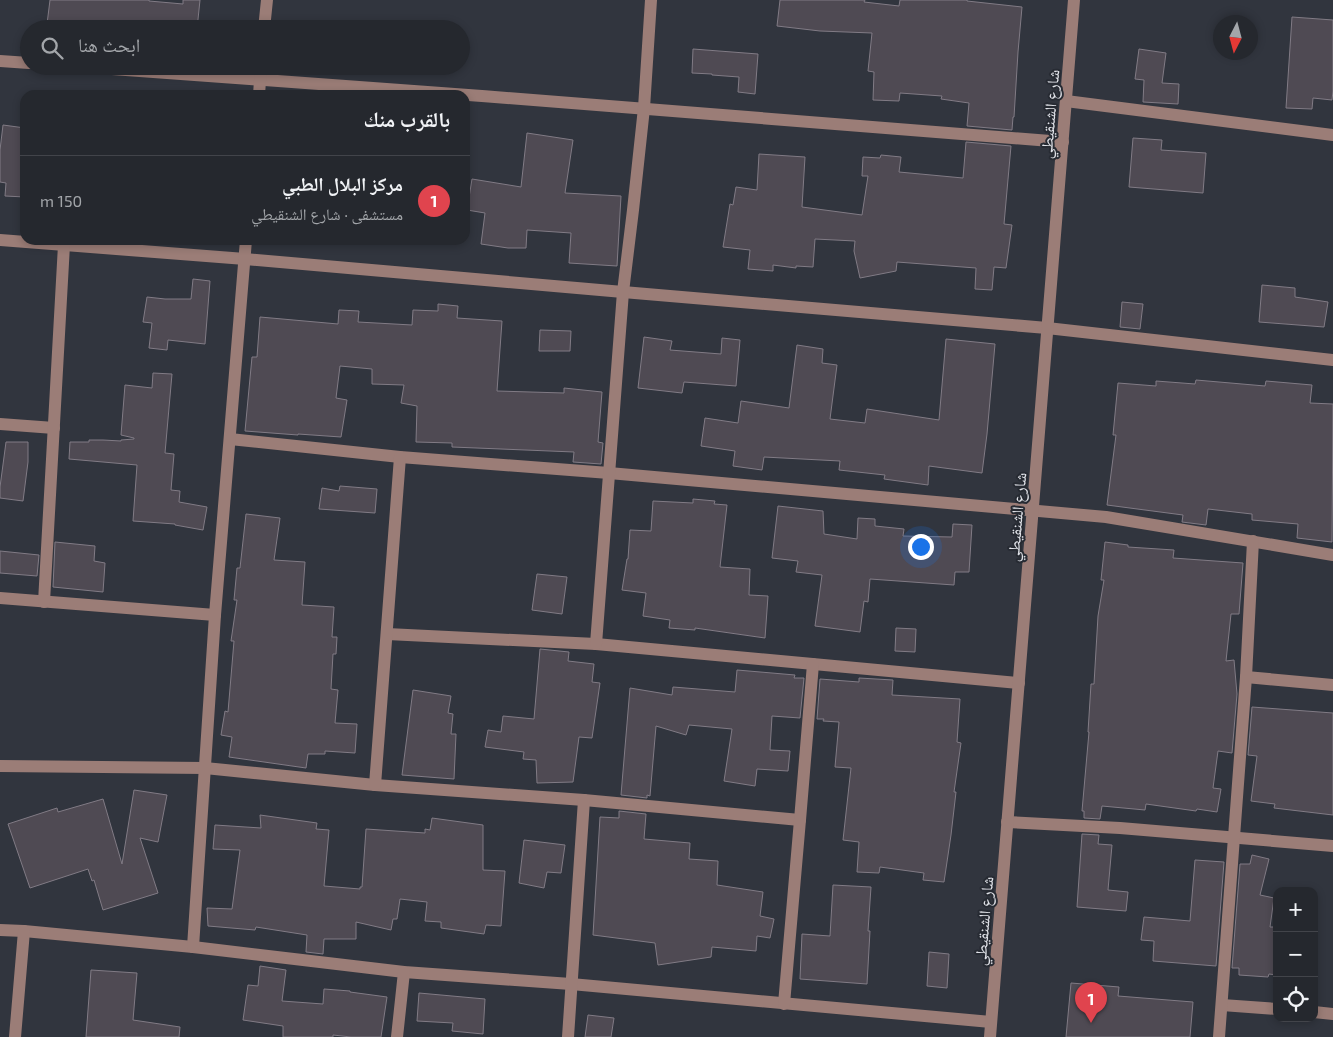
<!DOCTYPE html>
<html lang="ar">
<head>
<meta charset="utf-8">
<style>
	:root { --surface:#25282e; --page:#31343a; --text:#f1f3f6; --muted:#a3a6aa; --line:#42444a; --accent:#8abfa5 }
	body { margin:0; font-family:"Exo 2","Noto Naskh Arabic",sans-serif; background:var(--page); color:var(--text); direction:rtl }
	.controls { position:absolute; right:15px; bottom:15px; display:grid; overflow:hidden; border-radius:10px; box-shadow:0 2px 8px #0003 }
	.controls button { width:45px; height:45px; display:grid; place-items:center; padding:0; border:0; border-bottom:1px solid var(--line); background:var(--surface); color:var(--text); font:25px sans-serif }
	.compass { position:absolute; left:1213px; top:15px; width:45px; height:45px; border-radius:50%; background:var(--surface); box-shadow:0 2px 8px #0003; rotate:186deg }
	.you { position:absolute; left:920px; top:546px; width:18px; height:18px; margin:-12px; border:4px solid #fff; border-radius:50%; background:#1a73e8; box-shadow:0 0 0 8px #1a73e833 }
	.badge { display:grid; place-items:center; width:32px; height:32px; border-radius:50%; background:var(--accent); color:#fff; font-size:16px; font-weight:700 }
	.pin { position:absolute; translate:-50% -41px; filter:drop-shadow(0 1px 2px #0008) }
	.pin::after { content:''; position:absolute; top:26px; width:18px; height:15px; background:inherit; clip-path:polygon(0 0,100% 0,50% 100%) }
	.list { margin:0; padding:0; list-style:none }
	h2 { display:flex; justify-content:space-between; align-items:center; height:65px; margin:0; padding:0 20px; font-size:21px }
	h2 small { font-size:16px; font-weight:400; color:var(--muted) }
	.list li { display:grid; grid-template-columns:32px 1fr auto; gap:15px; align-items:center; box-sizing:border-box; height:90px; padding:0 20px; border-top:1px solid var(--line) }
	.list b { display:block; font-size:19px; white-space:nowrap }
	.list p { margin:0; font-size:16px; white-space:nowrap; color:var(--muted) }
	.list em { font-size:16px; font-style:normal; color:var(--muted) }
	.icon { flex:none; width:28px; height:28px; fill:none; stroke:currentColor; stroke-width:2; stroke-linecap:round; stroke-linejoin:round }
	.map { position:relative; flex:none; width:1333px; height:1037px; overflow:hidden; direction:ltr }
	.search { position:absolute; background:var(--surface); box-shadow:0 2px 8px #0003; left:20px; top:20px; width:450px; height:55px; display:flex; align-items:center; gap:12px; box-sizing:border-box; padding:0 18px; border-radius:28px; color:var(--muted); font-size:19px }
	.panel { position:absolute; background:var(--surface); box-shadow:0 2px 8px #0003; left:20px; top:90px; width:450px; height:155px; border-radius:15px; direction:rtl }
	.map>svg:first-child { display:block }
	.building { fill:#4f4a53; stroke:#817b85 }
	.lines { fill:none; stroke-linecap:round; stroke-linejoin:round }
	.minor { stroke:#9b7d77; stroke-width:12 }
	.labels { text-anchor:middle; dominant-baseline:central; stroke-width:4; stroke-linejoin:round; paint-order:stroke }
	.street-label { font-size:16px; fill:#e1e3e9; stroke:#272b33 }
</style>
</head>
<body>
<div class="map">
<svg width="1333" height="1037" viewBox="0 0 1333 1037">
	<rect width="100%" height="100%" fill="#31353e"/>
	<g class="building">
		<polygon points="50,0 149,0 149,1 183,4 183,0 200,0 197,29 79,29 47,24"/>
		<polygon points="780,0 865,0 864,2 899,6 900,0 967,0 967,1 1022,7 1018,52 1014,117 1013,117 1012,130 967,126 969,103 941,99 942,96 900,93 899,101 873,100 874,72 868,71 872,33 820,31 777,26"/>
		<polygon points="1292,17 1333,20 1333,91 1332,100 1313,98 1312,109 1286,108"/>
		<polygon points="693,49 758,54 755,94 738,92 739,77 712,75 712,74 692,73"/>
		<polygon points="1139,49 1166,53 1162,83 1179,84 1178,104 1143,102 1144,80 1135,79"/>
		<polygon points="3,125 25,128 25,197 5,196 6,183 0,182 0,150"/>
		<polygon points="527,133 573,140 565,193 621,196 617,266 569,263 571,233 527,230 526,248 508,248 481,244 485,213 467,210 472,179 521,187"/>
		<polygon points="1133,138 1162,140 1161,150 1206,153 1203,193 1129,187"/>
		<polygon points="966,142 1011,146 1004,224 1012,225 1006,268 994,267 992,290 975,289 976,268 897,262 896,271 860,278 854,251 855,241 815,239 813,267 796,266 796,268 773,265 773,271 748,269 750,250 723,247 730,204 733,205 736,187 757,190 759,154 805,157 802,207 862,215 868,176 862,176 863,157 880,158 881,155 901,157 899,172 963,178"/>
		<polygon points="193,279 210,281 205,344 168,340 167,350 149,348 152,323 143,322 147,297 165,299 191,299"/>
		<polygon points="1262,285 1295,288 1295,297 1328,302 1324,327 1259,322"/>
		<polygon points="1122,302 1143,304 1140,329 1120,327"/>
		<polygon points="438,304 458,306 457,318 502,321 497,391 564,393 564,388 602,392 598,442 603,443 601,464 573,462 574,452 452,447 452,443 416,442 417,406 401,403 404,385 372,384 372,369 340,366 336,398 347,400 341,437 298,434 298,435 245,431 252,357 257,357 260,317 338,324 339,310 359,311 358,322 412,325 413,310 438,311"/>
		<polygon points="540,330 571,331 570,351 539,351"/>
		<polygon points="644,337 672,341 670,350 721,354 722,338 740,340 736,386 684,382 682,393 638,388"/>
		<polygon points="946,339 995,344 987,434 982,473 929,466 928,485 884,479 885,475 839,470 840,461 764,457 762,470 733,466 735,451 701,446 705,418 738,423 741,401 789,408 797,345 823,349 822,363 837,365 830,419 865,423 867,409 939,420"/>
		<polygon points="153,373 172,374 165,453 174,454 171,490 180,491 179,502 207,507 203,530 175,525 175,524 133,521 137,465 69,459 70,442 89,442 89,440 103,440 121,441 121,440 134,439 134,438 121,435 125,385 152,388"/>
		<polygon points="1196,380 1265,386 1266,381 1312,385 1310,403 1333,404 1332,542 1297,538 1298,524 1252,520 1252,514 1208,509 1206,525 1182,522 1183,515 1107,505 1116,435 1113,435 1118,383 1156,386 1156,381 1195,384"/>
		<polygon points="6,442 28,442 28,462 23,501 0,498 0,487"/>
		<polygon points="340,486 377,489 375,513 319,509 322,488 339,491"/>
		<polygon points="693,499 715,501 714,504 727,505 720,567 750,569 749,595 768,596 765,638 695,628 695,630 669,628 670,620 643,616 646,593 622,590 627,559 628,559 630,530 651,531 653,501 693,503"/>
		<polygon points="778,506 823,511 824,534 857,539 858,518 875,519 875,526 904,529 903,536 952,537 953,524 972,525 969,572 955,572 954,585 870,579 868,602 864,601 860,632 815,626 822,575 796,572 798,561 772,558"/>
		<polygon points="246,514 280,518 274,560 305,562 302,605 334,607 332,637 337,637 336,654 333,654 331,689 338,690 335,723 357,724 355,753 325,751 325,754 308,754 306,768 229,757 232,737 221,735 225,711 228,712 234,641 231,641 237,600 234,600 237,568 240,568"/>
		<polygon points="55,542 95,546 94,561 105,563 103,592 53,587"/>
		<polygon points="1105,542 1128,545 1128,547 1174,550 1173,558 1243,563 1239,614 1231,614 1226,661 1234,660 1237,694 1232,753 1218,751 1213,788 1221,789 1217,812 1197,809 1196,811 1146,804 1145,810 1102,806 1100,819 1084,818 1084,811 1082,811 1089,732 1088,732 1091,684 1094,684 1098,616 1104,580 1101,580"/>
		<polygon points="0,551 39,555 37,576 0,573"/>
		<polygon points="537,574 567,577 562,614 532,610"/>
		<polygon points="896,628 916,629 915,652 895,651"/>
		<polygon points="540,649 569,652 568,661 594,664 592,682 600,683 592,738 579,737 573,782 537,783 536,760 523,759 524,752 485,747 488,730 501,732 503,716 534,719"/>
		<polygon points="737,670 795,675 794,678 804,678 800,718 772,716 770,750 790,751 788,771 757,769 755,786 724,781 732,729 689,725 686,735 656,726 650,796 647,795 647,798 621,795 630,688 672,695 673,687 735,692"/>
		<polygon points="859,678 893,680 892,695 960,699 957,742 961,743 954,792 956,792 951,835 944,882 923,880 924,873 880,867 879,873 857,872 859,842 843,840 851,768 835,767 839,722 823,721 824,719 817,719 820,679 859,682"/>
		<polygon points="413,690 451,696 448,713 453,714 451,734 456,734 454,779 402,775"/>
		<polygon points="1252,707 1333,713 1333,815 1274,808 1275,804 1251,801 1257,756 1248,755"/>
		<polygon points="134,790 167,795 158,842 140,838 158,893 103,910 94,880 92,881 88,869 30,888 8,824 57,808 58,812 103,799 122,864"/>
		<polygon points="619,811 646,814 644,839 690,843 689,859 718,861 717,885 763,892 760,916 774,919 770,938 757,936 756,951 712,947 711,957 658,965 655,943 593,935 600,817 619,818"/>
		<polygon points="260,815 317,823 316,829 329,830 324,886 360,889 360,887 362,887 366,829 425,833 425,829 430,830 432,818 483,825 483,870 505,871 501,926 486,925 484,934 441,928 441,922 425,921 427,902 400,899 397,919 393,919 391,930 356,922 356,939 324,939 323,954 306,952 307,935 256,927 255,930 208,926 207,908 232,909 240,850 213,849 215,825 261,828"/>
		<polygon points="1082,834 1099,835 1098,844 1112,845 1108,890 1128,892 1126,911 1077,907"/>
		<polygon points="524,840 565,845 561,873 547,872 544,888 519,883"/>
		<polygon points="1252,855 1269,859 1260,895 1274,898 1270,927 1277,927 1277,975 1269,974 1268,977 1239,975 1239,968 1232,968 1240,864 1250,864"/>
		<polygon points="1195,860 1224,862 1216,966 1153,961 1154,941 1141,940 1144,917 1190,921"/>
		<polygon points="833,885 871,887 868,931 870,931 867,984 800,979 802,934 830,936"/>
		<polygon points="929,952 949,954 947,988 927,986"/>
		<polygon points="260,966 286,970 282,1001 323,1004 324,989 350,991 350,992 387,997 381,1037 351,1037 333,1035 333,1037 283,1037 283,1026 243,1020 248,985 258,986"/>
		<polygon points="91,970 137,973 133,1020 180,1027 179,1037 86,1037"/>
		<polygon points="1071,983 1119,987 1118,996 1193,1002 1190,1037 1066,1037"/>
		<polygon points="419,993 485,999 483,1034 452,1031 453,1023 417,1021"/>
		<polygon points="588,1015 614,1018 611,1037 585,1037"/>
	</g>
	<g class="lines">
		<g class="minor">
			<polyline points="264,29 267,0"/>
			<polyline points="0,61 29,63"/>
			<path d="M71,66C402,89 732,115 1063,142"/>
			<polyline points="259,95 261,66"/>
			<polyline points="1066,101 1333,135"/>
			<polyline points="0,240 245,259 623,292 1047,328 1333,360"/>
			<polyline points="0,424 54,428"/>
			<polyline points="230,439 400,457 609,473 1106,517 1333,555"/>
			<polyline points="0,598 215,615"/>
			<polyline points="44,602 64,245"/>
			<polyline points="387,634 596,644 1019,683"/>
			<polyline points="596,644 623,292 633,210 644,108 651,0"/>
			<polyline points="1246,677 1333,685"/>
			<polyline points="0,766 205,768 375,785 584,800 800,820"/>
			<polyline points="375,785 400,457"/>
			<polyline points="1007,822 1120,828 1333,846"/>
			<polyline points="0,930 24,931 193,947 404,972 571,984 991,1022"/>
			<polyline points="193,947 215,615 246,240"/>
			<polyline points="784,1004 800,820 813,664"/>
			<polyline points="1222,1005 1277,1009"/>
			<polyline points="1314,1012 1333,1014"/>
			<polyline points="15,1037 24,931"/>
			<polyline points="397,1037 404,972"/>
			<polyline points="568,1037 584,800"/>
			<polyline points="990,1037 1074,0"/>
			<polyline points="1219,1037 1246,677 1253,541"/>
		</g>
	</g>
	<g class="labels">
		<g class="street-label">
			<text transform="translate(1049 114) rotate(-85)">شارع الشنقيطي</text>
			<text transform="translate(1016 517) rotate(-85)">شارع الشنقيطي</text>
			<text transform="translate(983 921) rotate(-85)">شارع الشنقيطي</text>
		</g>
	</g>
</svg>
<div class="controls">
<button>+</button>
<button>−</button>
<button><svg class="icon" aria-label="locate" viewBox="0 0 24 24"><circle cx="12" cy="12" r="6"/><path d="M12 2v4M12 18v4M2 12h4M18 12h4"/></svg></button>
</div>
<svg class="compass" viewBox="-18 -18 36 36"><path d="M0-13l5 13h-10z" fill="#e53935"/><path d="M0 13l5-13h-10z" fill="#a3a6aa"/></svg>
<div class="you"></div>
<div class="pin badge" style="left:1091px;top:1023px;background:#e0444e">1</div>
<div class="search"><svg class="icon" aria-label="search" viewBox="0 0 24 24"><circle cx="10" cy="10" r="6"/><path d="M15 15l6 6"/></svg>ابحث هنا</div>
<section class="panel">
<h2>بالقرب منك<small></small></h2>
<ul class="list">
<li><span class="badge" style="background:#e0444e">1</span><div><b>مركز البلال الطبي</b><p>مستشفى · شارع الشنقيطي</p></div><em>150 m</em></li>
</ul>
</section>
</div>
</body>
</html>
